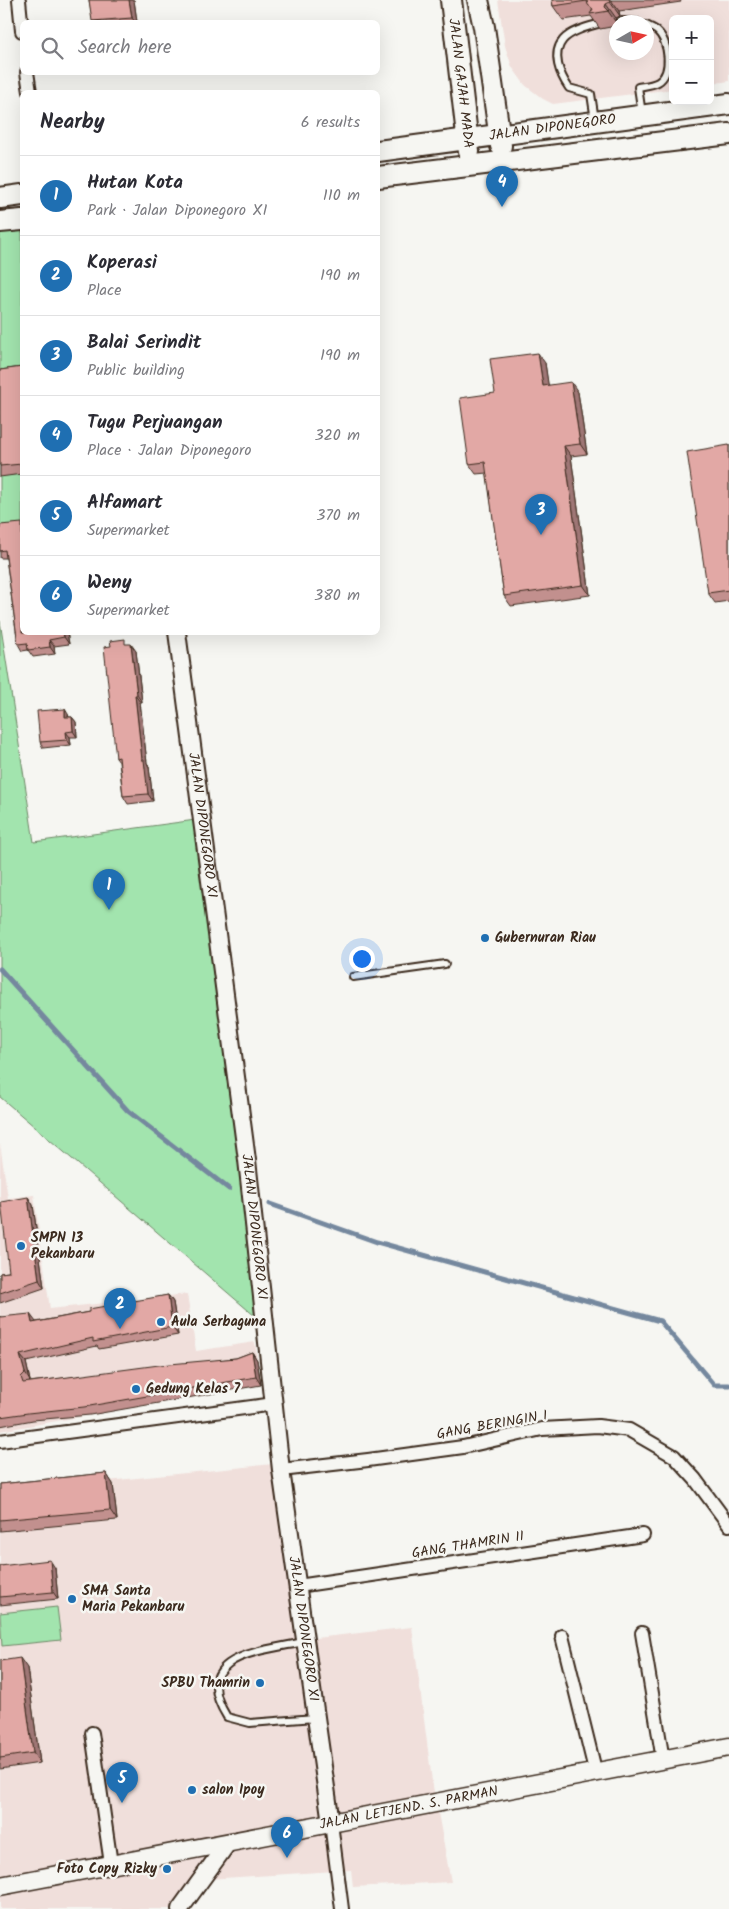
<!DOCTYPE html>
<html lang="en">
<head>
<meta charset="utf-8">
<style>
	:root { --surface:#fff; --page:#f2f2f3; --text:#2b2b33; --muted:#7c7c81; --line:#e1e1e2; --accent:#1f6fb2 }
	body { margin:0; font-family:Kalam,sans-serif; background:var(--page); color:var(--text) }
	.controls { position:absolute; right:15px; top:15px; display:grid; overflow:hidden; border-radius:8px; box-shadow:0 5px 20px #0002 }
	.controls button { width:45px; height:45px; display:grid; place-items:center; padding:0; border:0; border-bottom:1px solid var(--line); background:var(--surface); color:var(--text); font:25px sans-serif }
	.compass { position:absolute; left:609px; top:15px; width:45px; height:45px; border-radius:50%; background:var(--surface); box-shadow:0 5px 20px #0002; rotate:81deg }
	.you { position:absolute; left:361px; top:958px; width:18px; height:18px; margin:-12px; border:4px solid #fff; border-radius:50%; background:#1a73e8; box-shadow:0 0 0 8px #1a73e833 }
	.badge { display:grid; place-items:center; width:32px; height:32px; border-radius:50%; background:var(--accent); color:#fff; font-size:16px; font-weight:700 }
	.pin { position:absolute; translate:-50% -41px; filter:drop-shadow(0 1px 2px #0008) }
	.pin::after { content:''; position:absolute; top:26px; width:18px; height:15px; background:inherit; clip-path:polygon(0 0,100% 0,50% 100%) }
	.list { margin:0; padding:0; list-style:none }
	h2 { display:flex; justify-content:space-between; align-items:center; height:65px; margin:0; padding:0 20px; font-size:21px }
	h2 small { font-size:16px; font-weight:400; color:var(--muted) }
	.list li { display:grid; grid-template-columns:32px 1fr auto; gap:15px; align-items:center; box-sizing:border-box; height:80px; padding:0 20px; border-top:1px solid var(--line) }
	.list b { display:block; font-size:19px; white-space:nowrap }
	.list p { margin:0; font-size:16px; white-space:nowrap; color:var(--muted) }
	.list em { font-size:16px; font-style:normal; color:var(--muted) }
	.icon { flex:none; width:28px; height:28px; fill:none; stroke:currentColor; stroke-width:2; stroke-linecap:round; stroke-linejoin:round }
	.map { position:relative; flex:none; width:729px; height:1909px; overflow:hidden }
	.search { position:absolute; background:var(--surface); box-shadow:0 5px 20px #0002; left:20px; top:20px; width:360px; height:55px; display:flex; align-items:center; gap:12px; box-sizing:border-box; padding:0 18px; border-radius:8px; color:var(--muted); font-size:19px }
	.panel { position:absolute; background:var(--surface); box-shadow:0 5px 20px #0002; left:20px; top:90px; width:360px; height:545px; border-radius:8px }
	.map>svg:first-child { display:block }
	.built { fill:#f0dfdb; fill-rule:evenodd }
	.green { fill:#a2e4ae; stroke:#6e8766 }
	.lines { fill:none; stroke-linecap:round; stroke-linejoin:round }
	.stream { stroke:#74889e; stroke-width:5 }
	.service-casing { stroke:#3b2a1e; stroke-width:10 }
	.minor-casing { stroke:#3b2a1e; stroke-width:16 }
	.tertiary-casing { stroke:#3b2a1e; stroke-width:20 }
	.secondary-casing { stroke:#3b2a1e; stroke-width:21 }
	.primary-casing { stroke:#3b2a1e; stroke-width:24 }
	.service { stroke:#f6f6f2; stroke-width:6 }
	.minor { stroke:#f6f6f2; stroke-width:12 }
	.tertiary { stroke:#f6f6f2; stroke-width:16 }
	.secondary { stroke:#f6f6f2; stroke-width:18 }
	.primary { stroke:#f6f6f2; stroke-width:20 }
	.wall { fill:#c2908e; stroke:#3b2a1e }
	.shaded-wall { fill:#9e7674; stroke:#3b2a1e }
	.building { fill:#e2a8a5; stroke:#3b2a1e }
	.poi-dot { fill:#1f6fb2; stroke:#f6f6f2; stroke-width:2 }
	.labels { text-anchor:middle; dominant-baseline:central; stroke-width:5; stroke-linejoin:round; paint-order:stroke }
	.street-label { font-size:14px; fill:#3b2a1e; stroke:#f6f6f2 }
	.poi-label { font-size:14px; font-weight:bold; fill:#3b2a1e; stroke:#f6f6f2; text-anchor:start }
</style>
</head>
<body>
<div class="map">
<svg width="729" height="1909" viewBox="0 0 729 1909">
	<rect width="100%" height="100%" fill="#f6f6f2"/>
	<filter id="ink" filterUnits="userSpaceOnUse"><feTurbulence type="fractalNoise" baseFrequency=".02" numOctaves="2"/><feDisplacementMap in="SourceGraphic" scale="10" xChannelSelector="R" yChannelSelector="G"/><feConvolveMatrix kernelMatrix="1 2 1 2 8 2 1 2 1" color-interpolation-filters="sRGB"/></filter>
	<g filter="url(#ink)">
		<g class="built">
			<path d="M498,0H729V81L710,84V19H673V89L553,104L543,99L525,85L512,67L505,46ZM616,22H646V52H616Z"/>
			<polygon points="0,1144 8,1198 34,1195 50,1309 187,1294 196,1351 255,1342 261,1385 0,1431"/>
			<polygon points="273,1464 298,1640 412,1627 432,1781 451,1882 353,1887 351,1870 192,1880 170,1909 0,1909 0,1492"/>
		</g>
		<g class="green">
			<polygon points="22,220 22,544 0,547 0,223"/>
			<polygon points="0,621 34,842 203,819 263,1323 0,1097"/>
			<polygon points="57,1607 61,1640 2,1646 0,1613"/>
		</g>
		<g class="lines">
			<g class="stream">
				<polyline points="0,969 128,1111 229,1189"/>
				<polyline points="270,1204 377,1242 660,1321 714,1385 729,1385"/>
			</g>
			<defs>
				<g id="service">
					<polyline points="620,21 637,22"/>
					<path d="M642,114L638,87C644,86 653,85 658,82C673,73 669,41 657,31C655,29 650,27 646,25"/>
					<path d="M595,120L591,94L569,88C560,75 551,54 563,40C571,31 587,27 598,24"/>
					<polyline points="353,977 445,964"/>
					<path d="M304,1642C262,1651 188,1655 227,1717L250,1723L315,1718"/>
				</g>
				<g id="minor">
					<polyline points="19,0 22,31"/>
					<polyline points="27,72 30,92"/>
					<polyline points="0,1441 274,1404"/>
					<polyline points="281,1470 368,1460 463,1447 542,1429 598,1426 629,1430 674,1456 695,1479 729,1525"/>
					<polyline points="298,1586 643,1535"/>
					<polyline points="642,1633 663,1760"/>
					<polyline points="562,1636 596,1774"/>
					<polyline points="92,1733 111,1864"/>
					<polyline points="331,1823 342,1909"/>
				</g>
				<g id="tertiary">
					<path id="s1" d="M177,632L247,1160L281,1470L331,1823"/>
					<polyline points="180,1909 227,1844"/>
				</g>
				<g id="secondary">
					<path id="s2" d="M0,1886L729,1747"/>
				</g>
				<g id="primary">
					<path id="s3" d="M451,0L469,152"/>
					<polyline points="478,0 484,27 501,146"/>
					<path id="s4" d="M378,151L729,104"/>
					<polyline points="378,177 729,134"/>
					<polyline points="0,198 22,195"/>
					<polyline points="0,222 22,220"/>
				</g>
			</defs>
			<use href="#service" class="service-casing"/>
			<use href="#minor" class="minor-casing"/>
			<use href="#tertiary" class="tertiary-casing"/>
			<use href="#secondary" class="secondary-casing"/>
			<use href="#primary" class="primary-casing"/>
			<use href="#service" class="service"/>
			<use href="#minor" class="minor"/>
			<use href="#tertiary" class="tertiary"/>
			<use href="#secondary" class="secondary"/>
			<use href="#primary" class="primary"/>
		</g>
		<g class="wall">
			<polygon points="89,0 134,0 137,22 93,22"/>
			<polygon points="552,0 680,0 681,2 619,11 620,16 616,18 615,21 616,23 616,26 600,29 591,16 563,20 553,6"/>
			<polygon points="545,363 548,385 578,392 587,454 571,456 590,595 511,606 504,596 487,473 476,474 469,464"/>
			<polygon points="22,367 22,474 0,477 0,370"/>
			<polygon points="729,445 729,601 715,603 708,593"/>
			<polygon points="0,525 22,632 67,632 69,644 54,646 55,654 33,657 28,650 22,651 18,644 6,558 0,558"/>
			<polygon points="128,644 136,651 142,702 140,702 147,763 149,767 153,801 128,804 123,796 119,762 116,758"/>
			<polygon points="68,714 69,717 72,717 76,722 77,737 70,737 71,745 43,748 40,742"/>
			<polygon points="28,1197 33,1205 44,1288 0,1303 0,1273 9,1272"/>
			<polygon points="168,1295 173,1302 178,1335 99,1349 97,1346 26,1362 30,1381 29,1382 236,1358 252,1352 257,1360 261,1385 90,1415 33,1420 0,1426 0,1316 0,1317 36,1322 89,1312"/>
			<polygon points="106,1473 113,1484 117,1520 0,1531 0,1484"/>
			<polygon points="0,1566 55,1568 58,1599 0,1605"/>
			<polygon points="0,1661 27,1668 40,1763 0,1769"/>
		</g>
		<g class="shaded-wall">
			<polygon points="129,0 134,0 137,22 135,22 132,18"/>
			<polygon points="609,0 611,0 619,11 620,16 610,2"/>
			<polygon points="606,4 616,18 615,21 605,7"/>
			<polygon points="538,353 545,363 550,396 543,386"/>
			<polygon points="571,382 578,392 587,454 580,444"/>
			<polygon points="564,446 571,456 590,595 583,585"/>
			<polygon points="63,632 67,632 69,644 64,637"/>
			<polygon points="49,640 54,646 55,654 50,647"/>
			<polygon points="131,644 136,651 142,702 137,695"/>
			<polygon points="135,695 140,702 147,763 149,767 153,801 148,794 142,760"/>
			<polygon points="65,709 68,714 69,722 65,717"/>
			<polygon points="72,717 76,722 77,737 73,731"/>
			<polygon points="66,732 70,737 71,745 67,740"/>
			<polygon points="28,1197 33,1205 44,1288 39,1280"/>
			<polygon points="168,1295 173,1302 178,1335 172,1327"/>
			<polygon points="30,1314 36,1322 37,1331 32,1323"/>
			<polygon points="252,1352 257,1360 261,1385 256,1377"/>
			<polygon points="20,1355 26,1362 30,1381 25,1373"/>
			<polygon points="106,1473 113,1484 117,1520 110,1510"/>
			<polygon points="50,1560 55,1568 58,1599 53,1592"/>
			<polygon points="20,1658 27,1668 40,1763 33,1753"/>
		</g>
		<g class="building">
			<polygon points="89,0 129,0 132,18 92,21"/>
			<polygon points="552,0 609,0 610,2 606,4 605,7 609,11 590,14 593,9 588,5 587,1 553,6"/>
			<polygon points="538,353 543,386 571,382 580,444 564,446 583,585 504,596 485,462 469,464 460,398 495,393 490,359"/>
			<polygon points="22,367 22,464 0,466 0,370"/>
			<polygon points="729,445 729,590 708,593 687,452"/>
			<polygon points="22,523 22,632 63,632 64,637 49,640 50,647 28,650 27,643 18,644 5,550 0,551 0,525"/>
			<polygon points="125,639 125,644 131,644 137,695 135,695 142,760 144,760 148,794 123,796 119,757 116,758 104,647 111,646 110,641"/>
			<polygon points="65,709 65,717 72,717 73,731 66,732 67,740 40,742 37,711"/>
			<polygon points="28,1197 39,1280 0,1293 0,1273 9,1272 1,1202"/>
			<polygon points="168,1295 172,1327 93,1342 93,1338 20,1355 25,1373 21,1377 23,1383 159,1365 236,1358 252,1352 256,1377 84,1407 28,1413 0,1417 0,1317 30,1314 32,1323 89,1312 89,1309"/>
			<polygon points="106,1473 110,1510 0,1520 0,1484"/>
			<polygon points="50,1560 53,1592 0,1597 0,1566"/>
			<polygon points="20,1658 33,1753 0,1758 0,1661"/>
		</g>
	</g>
	<g class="poi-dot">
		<circle cx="485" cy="938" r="5"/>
		<circle cx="21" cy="1246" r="5"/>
		<circle cx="161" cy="1322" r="5"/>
		<circle cx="136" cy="1389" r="5"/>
		<circle cx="72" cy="1599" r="5"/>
		<circle cx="260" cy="1683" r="5"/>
		<circle cx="192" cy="1790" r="5"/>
		<circle cx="167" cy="1869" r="5"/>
	</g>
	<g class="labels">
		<g class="street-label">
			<text stroke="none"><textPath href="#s3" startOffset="84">JALAN GAJAH MADA</textPath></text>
			<text stroke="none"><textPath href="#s4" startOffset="176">JALAN DIPONEGORO</textPath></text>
			<text stroke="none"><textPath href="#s1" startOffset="195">JALAN DIPONEGORO XI</textPath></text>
			<text stroke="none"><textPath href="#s1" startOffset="600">JALAN DIPONEGORO XI</textPath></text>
			<text transform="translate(492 1425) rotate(-10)">GANG BERINGIN I</text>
			<text transform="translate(468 1545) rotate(-9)">GANG THAMRIN II</text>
			<text stroke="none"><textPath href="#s1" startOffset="1005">JALAN DIPONEGORO XI</textPath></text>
			<text stroke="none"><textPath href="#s2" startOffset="416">JALAN LETJEND. S. PARMAN</textPath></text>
		</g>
		<g class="poi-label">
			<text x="495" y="938">Gubernuran Riau</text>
			<text x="31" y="1238">SMPN 13<tspan x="31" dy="16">Pekanbaru</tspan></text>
			<text x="171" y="1322">Aula Serbaguna</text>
			<text x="146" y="1389">Gedung Kelas 7</text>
			<text x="82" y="1591">SMA Santa<tspan x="82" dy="16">Maria Pekanbaru</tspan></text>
			<text x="250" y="1683" text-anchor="end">SPBU Thamrin</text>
			<text x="202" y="1790">salon Ipoy</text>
			<text x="157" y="1869" text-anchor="end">Foto Copy Rizky</text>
		</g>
	</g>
</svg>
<div class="controls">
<button>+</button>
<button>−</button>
</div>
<svg class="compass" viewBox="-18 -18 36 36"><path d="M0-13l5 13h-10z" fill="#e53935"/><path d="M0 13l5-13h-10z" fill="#7c7c81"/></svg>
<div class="you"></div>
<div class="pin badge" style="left:109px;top:910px">1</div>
<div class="pin badge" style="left:120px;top:1329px">2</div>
<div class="pin badge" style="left:541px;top:535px">3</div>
<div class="pin badge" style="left:502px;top:207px">4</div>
<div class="pin badge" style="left:122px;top:1803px">5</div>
<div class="pin badge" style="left:287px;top:1858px">6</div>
<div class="search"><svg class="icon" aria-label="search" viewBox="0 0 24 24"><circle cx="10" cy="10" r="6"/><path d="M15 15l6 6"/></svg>Search here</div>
<section class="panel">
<h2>Nearby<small>6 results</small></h2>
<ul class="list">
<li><span class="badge">1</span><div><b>Hutan Kota</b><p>Park · Jalan Diponegoro XI</p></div><em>110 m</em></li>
<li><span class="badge">2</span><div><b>Koperasi</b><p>Place</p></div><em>190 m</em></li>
<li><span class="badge">3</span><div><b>Balai Serindit</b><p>Public building</p></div><em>190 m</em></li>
<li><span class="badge">4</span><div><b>Tugu Perjuangan</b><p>Place · Jalan Diponegoro</p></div><em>320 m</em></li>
<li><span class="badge">5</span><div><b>Alfamart</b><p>Supermarket</p></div><em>370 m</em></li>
<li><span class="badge">6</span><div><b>Weny</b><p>Supermarket</p></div><em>380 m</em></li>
</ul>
</section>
</div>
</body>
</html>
